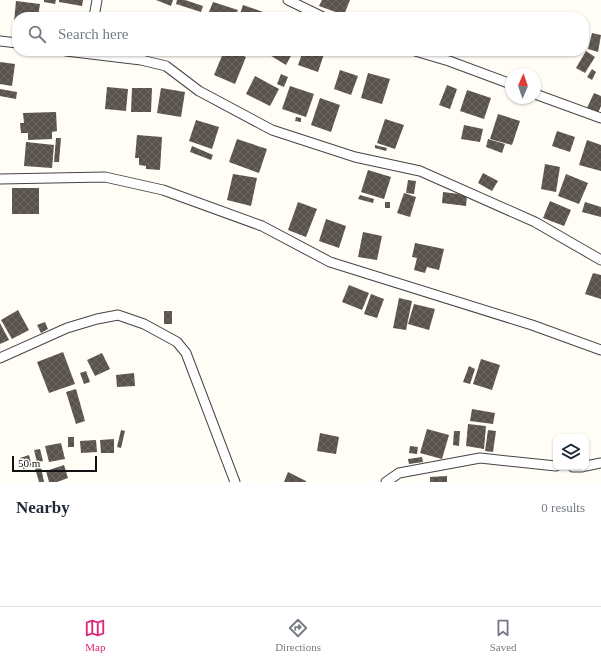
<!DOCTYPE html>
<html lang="en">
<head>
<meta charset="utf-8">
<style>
	:root { --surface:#fff; --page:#f2f2f3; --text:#1f2937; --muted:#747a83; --line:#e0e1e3; --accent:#db2777 }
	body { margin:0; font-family:Georgia,serif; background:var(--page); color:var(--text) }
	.controls { position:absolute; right:12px; bottom:12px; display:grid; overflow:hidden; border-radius:8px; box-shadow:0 1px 3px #0004 }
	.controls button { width:36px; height:36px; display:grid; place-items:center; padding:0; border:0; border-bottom:1px solid var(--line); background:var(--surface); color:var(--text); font:20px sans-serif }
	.compass { position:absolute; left:505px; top:68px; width:36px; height:36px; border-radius:50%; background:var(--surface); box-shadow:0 1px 3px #0004; rotate:2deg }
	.scale { position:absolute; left:12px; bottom:10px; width:85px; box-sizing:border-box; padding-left:4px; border:2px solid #111; border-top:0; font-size:11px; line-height:14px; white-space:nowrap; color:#111; -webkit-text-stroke:3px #fff; paint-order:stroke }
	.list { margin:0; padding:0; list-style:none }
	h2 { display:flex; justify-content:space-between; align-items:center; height:52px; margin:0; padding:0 16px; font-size:17px }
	h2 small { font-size:13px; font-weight:400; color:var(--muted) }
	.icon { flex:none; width:22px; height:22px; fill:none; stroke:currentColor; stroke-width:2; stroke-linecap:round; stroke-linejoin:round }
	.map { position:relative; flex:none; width:601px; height:482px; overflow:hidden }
	.search { position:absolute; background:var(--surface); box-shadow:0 1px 3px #0004; left:12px; right:12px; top:12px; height:44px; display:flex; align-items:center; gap:10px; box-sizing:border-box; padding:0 14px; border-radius:16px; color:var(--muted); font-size:15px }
	.sheet { height:124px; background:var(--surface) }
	nav { display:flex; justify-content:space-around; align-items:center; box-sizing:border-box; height:56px; border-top:1px solid var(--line); background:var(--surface); font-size:11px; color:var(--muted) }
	nav a { display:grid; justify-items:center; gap:2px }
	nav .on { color:var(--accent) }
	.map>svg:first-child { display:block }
	.building { fill:url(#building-cross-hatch) }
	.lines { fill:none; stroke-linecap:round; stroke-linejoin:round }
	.minor-casing { stroke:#444; stroke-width:11 }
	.minor { stroke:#fff; stroke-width:9 }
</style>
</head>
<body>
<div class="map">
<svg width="601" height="482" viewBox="0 0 601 482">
	<defs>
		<pattern id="building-cross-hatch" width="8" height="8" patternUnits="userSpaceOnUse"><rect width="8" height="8" fill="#5a524d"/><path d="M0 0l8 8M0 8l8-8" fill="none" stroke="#6d6662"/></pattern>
	</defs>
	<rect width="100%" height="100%" fill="#fffdf5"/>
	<g class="building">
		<polygon points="44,0 56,0 55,4 44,2"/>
		<polygon points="59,0 83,0 82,6 59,2"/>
		<polygon points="156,0 173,0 171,6"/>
		<polygon points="177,0 185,0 203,6 201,12 176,4"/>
		<polygon points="322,0 350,0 344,15 319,6"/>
		<polygon points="16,1 40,4 38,17 17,17 17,23 14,22"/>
		<polygon points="213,2 238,10 235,17 207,17"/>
		<polygon points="243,5 269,14 268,17 239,17"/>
		<rect x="12" y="26" width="5" height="4"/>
		<polygon points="592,33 601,35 598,52 588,49"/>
		<polygon points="224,51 231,51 246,57 235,84 214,75"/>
		<polygon points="237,51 247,51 246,54"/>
		<polygon points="263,51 291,51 293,52 286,65"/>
		<polygon points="303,51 325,51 318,72 298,65"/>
		<polygon points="586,51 595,57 585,73 576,68"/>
		<polygon points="0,62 15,64 12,86 0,84"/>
		<polygon points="592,69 596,72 592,80 587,77"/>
		<polygon points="340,70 358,76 351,95 334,89"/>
		<polygon points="368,73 390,79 382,104 361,98"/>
		<polygon points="281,74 288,77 284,87 277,84"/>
		<polygon points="255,76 279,89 270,106 246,94"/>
		<polygon points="447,85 457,89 450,109 439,105"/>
		<polygon points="290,86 314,94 306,117 282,109"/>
		<polygon points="107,87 128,89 126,111 105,109"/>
		<polygon points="132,88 152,88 151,112 131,112"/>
		<polygon points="161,88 185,92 181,117 157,113"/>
		<polygon points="0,89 17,92 16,99 0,96"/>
		<polygon points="467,90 491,98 484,119 460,111"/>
		<polygon points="594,93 601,96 601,106 598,113 587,108"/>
		<polygon points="320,98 340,105 331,132 311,125"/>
		<polygon points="56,112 57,131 52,132 52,139 28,140 28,133 21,133 20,123 24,123 23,113"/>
		<polygon points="498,114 520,121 512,145 490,139"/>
		<polygon points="296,117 301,118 301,122 295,121"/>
		<polygon points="385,119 404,125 395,149 377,143"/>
		<polygon points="196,120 219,127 212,149 189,141"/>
		<polygon points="464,125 483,129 480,142 461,139"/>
		<polygon points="557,131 575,137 570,152 552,146"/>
		<polygon points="137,135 162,137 160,170 146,169 146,166 139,165 139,158 135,158"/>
		<polygon points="56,138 61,138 59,162 54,162"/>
		<polygon points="237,139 267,149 259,173 229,162"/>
		<polygon points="488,139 505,144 502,153 486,147"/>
		<polygon points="587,140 601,145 601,171 579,165"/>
		<polygon points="26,142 54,145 52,168 24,166"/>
		<polygon points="375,145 387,148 386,151 375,148"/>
		<polygon points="192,146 213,155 211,160 190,152"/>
		<polygon points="545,164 560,167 556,192 541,189"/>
		<polygon points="368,170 391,177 384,199 361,192"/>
		<polygon points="483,173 498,181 492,191 478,183"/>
		<polygon points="233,174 257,178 251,206 227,200"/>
		<polygon points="566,174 588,183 579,204 558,196"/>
		<polygon points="408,180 416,181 414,194 406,193"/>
		<rect x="12" y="188" width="27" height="26"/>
		<polygon points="443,192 467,195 466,206 442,203"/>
		<polygon points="404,193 416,197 410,217 397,213"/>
		<polygon points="360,195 374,199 373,203 358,199"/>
		<polygon points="550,201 571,210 564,226 543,218"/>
		<polygon points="298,202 317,209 306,237 288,230"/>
		<rect x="385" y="202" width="5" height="6"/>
		<polygon points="585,202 601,207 601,217 582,212"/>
		<polygon points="326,219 346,226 339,248 319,241"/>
		<polygon points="363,232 382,236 377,260 358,257"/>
		<polygon points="415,243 444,249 439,270 427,267 425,273 414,270 417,258 412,257"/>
		<polygon points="593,273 601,275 601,299 585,294"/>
		<polygon points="349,285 369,293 362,310 342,302"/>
		<polygon points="371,294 384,299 377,318 364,314"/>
		<polygon points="399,298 412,301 406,330 393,328"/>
		<polygon points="414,304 435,309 429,330 408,324"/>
		<polygon points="18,310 29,330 12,339 1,320"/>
		<rect x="164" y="311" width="8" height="13"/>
		<polygon points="45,322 48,329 41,333 37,325"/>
		<polygon points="0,323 9,340 0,344"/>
		<polygon points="63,352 75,384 49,393 37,362"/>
		<polygon points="102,353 110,369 95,376 87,360"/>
		<polygon points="481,359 500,365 492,390 473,384"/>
		<polygon points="469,366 475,369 470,384 463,382"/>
		<polygon points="86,371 90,382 84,384 80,373"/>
		<polygon points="134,373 135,386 117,387 116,375"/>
		<polygon points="76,389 85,421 76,424 66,392"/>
		<polygon points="472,409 495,413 493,424 470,421"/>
		<polygon points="468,424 486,426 484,449 466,446"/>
		<polygon points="427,429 449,435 442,459 420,453"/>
		<polygon points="121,430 125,431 121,448 117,447"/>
		<polygon points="488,430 496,431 493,452 485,451"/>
		<polygon points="454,431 460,431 459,446 453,445"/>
		<polygon points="320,433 339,437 336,454 317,451"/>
		<rect x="68" y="437" width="6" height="10"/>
		<polygon points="114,439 114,453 101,453 100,440"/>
		<polygon points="96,440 97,452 81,453 80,441"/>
		<polygon points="61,443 65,459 49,462 45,446"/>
		<polygon points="410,446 418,447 417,454 409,453"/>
		<polygon points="40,449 43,461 37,462 34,450"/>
		<polygon points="29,455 32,466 23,469 20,458"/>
		<polygon points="422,457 423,462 409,464 408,459"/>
		<polygon points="64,465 68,478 57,482 49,482 46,471"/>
		<polygon points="41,467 44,482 39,482 35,468"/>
		<polygon points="288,472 306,481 306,482 284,482"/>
		<polygon points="447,476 447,482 430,482 430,477"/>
	</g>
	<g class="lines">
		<defs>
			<g id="minor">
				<polyline points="288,0 323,17"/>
				<polyline points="94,17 97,0"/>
				<polyline points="0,41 17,43"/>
				<polyline points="66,51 141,60 166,66 199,91 272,130 355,157 420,171 535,222 601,260"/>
				<polyline points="415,51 449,61 511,84"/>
				<polyline points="535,94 601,118"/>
				<polyline points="0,179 105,177 163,190 262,226 330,262 532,325 601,350"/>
				<polyline points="0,358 67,328 97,319 118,315 144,324 177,342 186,353 235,482"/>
				<polyline points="586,466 601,463"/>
				<polyline points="573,467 582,467"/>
				<polyline points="386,482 399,473 480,458 556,466"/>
			</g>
		</defs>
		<use href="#minor" class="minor-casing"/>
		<use href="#minor" class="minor"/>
	</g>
</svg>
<div class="controls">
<button><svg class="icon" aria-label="layers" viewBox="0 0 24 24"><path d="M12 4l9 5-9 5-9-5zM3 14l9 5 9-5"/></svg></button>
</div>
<svg class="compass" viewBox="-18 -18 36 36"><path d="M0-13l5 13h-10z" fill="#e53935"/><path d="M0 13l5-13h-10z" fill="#747a83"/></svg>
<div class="scale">50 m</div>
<div class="search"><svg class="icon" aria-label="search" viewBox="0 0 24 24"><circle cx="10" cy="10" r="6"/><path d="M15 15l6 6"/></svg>Search here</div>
</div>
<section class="sheet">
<h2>Nearby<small>0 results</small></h2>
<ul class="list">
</ul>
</section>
<nav>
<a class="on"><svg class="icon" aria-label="map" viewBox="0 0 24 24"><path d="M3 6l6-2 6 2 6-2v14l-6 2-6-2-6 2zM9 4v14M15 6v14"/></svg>Map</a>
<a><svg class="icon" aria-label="directions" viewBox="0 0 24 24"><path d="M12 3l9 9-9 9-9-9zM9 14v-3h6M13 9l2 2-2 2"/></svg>Directions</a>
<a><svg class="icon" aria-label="saved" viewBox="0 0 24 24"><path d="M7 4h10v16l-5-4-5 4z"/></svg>Saved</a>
</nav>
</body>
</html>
